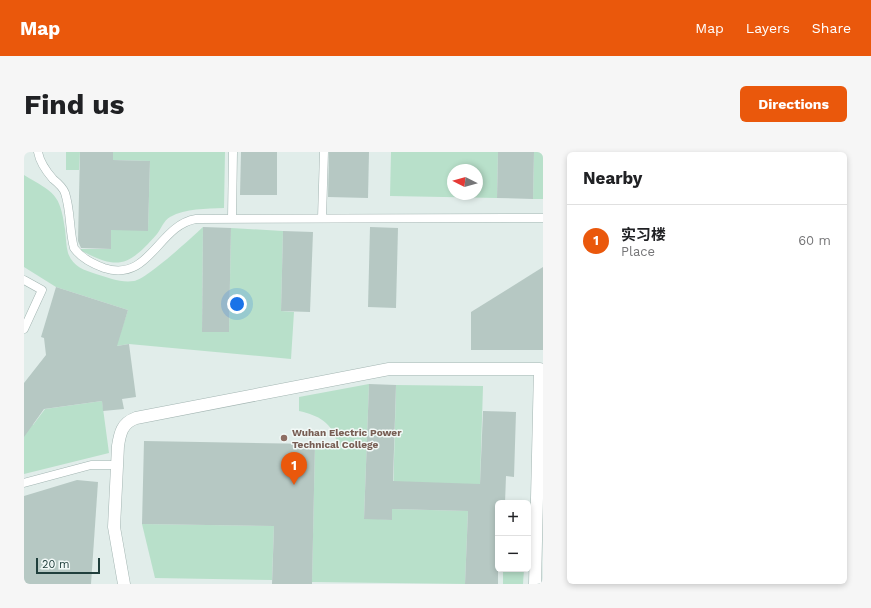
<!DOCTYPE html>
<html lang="en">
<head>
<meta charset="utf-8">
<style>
	:root { --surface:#fff; --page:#f6f6f6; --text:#202124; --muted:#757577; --line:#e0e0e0; --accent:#ea580c }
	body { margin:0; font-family:"Work Sans","Noto Sans SC",sans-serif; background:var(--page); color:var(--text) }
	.controls { position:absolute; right:12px; bottom:12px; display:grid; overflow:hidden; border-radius:6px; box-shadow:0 2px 6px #0003 }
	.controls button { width:36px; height:36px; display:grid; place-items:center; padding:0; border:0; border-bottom:1px solid var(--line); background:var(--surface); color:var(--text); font:20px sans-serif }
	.compass { position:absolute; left:423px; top:12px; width:36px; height:36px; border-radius:50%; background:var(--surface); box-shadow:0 2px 6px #0003; rotate:276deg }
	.scale { position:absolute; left:12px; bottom:10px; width:64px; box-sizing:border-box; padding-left:4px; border:2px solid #203f3c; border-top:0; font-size:11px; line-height:14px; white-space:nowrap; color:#203f3c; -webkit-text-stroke:3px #f2f9f7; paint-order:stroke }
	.you { position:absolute; left:213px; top:152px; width:14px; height:14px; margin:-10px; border:3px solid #fff; border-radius:50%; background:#1a73e8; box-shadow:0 0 0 6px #1a73e833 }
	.badge { display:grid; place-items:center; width:26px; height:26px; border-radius:50%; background:var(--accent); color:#fff; font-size:13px; font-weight:700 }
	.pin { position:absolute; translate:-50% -33px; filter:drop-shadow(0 1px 2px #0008) }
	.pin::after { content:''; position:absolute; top:21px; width:14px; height:12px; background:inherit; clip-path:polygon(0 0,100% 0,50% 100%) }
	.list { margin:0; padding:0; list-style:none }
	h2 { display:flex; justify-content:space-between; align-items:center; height:52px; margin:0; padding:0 16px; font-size:17px }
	h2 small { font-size:13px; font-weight:400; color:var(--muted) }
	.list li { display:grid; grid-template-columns:26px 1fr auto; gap:12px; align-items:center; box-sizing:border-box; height:72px; padding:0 16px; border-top:1px solid var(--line) }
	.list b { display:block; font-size:15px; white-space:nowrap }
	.list p { margin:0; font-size:13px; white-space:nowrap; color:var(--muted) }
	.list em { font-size:13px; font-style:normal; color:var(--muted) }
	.map { position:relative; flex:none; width:519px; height:432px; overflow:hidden; border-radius:6px }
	header { display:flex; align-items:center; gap:24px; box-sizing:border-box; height:56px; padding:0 20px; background:var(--accent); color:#fff }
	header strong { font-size:19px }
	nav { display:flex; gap:22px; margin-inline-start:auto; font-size:14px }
	.intro { display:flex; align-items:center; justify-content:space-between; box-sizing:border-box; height:96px; padding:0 24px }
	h1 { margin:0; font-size:28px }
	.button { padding:10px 18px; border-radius:6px; background:var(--accent); color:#fff; font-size:14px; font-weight:700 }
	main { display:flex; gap:24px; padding:0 24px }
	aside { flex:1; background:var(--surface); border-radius:6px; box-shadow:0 2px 6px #0003 }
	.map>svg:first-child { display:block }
	.green { fill:#b8e0ca; fill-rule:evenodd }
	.building { fill:#b6c8c3 }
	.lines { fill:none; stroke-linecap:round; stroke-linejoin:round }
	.lane-casing { stroke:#a3b5b2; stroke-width:9 }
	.street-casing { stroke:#a3b5b2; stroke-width:13 }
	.lane { stroke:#fff; stroke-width:8 }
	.street { stroke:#fff; stroke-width:12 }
	.education-dot { fill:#8d6e63; stroke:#f2f9f7; stroke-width:1.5 }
	.labels { text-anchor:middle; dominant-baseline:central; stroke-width:3; stroke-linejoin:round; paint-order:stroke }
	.education-label { font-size:10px; font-weight:bold; fill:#785e54; stroke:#f2f9f7; text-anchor:start }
</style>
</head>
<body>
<header>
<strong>Map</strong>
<nav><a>Map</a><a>Layers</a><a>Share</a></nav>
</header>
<div class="intro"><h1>Find us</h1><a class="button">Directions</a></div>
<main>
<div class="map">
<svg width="519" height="432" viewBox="0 0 519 432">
	<rect width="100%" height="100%" fill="#e1edea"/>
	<g class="green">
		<polygon points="42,0 56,0 55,18 42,18"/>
		<path d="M89,0H201L200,56C182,57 162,56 146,65C140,68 137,77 133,82C103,116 94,118 54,97H87V78H124L126,9L89,8Z"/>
		<path d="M367,0H474L473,46L366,44ZM429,18H453V42H429Z"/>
		<polygon points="510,0 519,0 519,47 509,47"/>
		<path d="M0,23C30,41 36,41 41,77C42,85 42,94 44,101C49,115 60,118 72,122C85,126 97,131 110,129C123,127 167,86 179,75L178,180H205L207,76L259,79L257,159L270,160L267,207L105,192L86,195L96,182L104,158L32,135L0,115Z"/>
		<path d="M345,232L340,366L368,368V357L444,359L441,432L288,430L291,292L313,291C309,271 294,263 275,259V245Z"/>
		<polygon points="372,233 459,234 456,332 369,347"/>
		<polygon points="78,249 85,301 0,322 0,266 9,273 21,257"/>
		<polygon points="118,372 250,374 248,428 131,426"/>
		<polygon points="479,417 500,417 499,432 479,432"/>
	</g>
	<g class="building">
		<polygon points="56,0 89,0 89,8 126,9 124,79 87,78 87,97 57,96 54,89"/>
		<polygon points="217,0 253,0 253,43 216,43"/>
		<polygon points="305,0 345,0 344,46 304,45"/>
		<polygon points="474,0 510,0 509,47 473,46"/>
		<polygon points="179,75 207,76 205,180 178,180"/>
		<polygon points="346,75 374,76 372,156 344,155"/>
		<polygon points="259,79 289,80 286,160 257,159"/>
		<polygon points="519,115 519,198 447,198 447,160"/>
		<polygon points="32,135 104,158 93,194 105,192 112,245 98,247 100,257 79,259 78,249 20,257 0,285 0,231 22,203 20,186 17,185"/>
		<polygon points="345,232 372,233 369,329 456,332 459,259 492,260 490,325 482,324 481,351 474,351 474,432 441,432 444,359 368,357 368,368 340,367"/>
		<polygon points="120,289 291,292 288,432 248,432 250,374 118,372"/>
		<polygon points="53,328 74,330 67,432 0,432 0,344"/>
	</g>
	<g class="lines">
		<defs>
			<g id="lane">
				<path d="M14,0C16,11 22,19 29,27C34,31 39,35 41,41C47,59 45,78 50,96C57,106 69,112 80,116C126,131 134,73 172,67L519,66"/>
				<polyline points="208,66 209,0"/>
				<polyline points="298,66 300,0"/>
				<polyline points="0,128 18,138 0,177"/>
				<polyline points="0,331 67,313 93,313"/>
			</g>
			<path id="street" d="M100,432L90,375L94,294C96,281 98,271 112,266L365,217H516L511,432"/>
		</defs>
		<use href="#lane" class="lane-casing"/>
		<use href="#street" class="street-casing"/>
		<use href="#lane" class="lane"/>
		<use href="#street" class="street"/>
	</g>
	<circle class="education-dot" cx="260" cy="286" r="4"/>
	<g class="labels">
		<g class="education-label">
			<text x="268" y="280">Wuhan Electric Power<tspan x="268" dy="12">Technical College</tspan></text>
		</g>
	</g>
</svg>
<div class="controls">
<button>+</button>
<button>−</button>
</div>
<svg class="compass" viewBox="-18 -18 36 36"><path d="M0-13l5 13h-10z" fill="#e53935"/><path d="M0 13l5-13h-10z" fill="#757577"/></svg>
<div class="scale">20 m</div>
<div class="you"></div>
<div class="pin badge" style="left:270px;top:333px">1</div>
</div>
<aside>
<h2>Nearby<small></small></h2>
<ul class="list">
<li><span class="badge">1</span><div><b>实习楼</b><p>Place</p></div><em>60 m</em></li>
</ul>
</aside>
</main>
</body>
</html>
